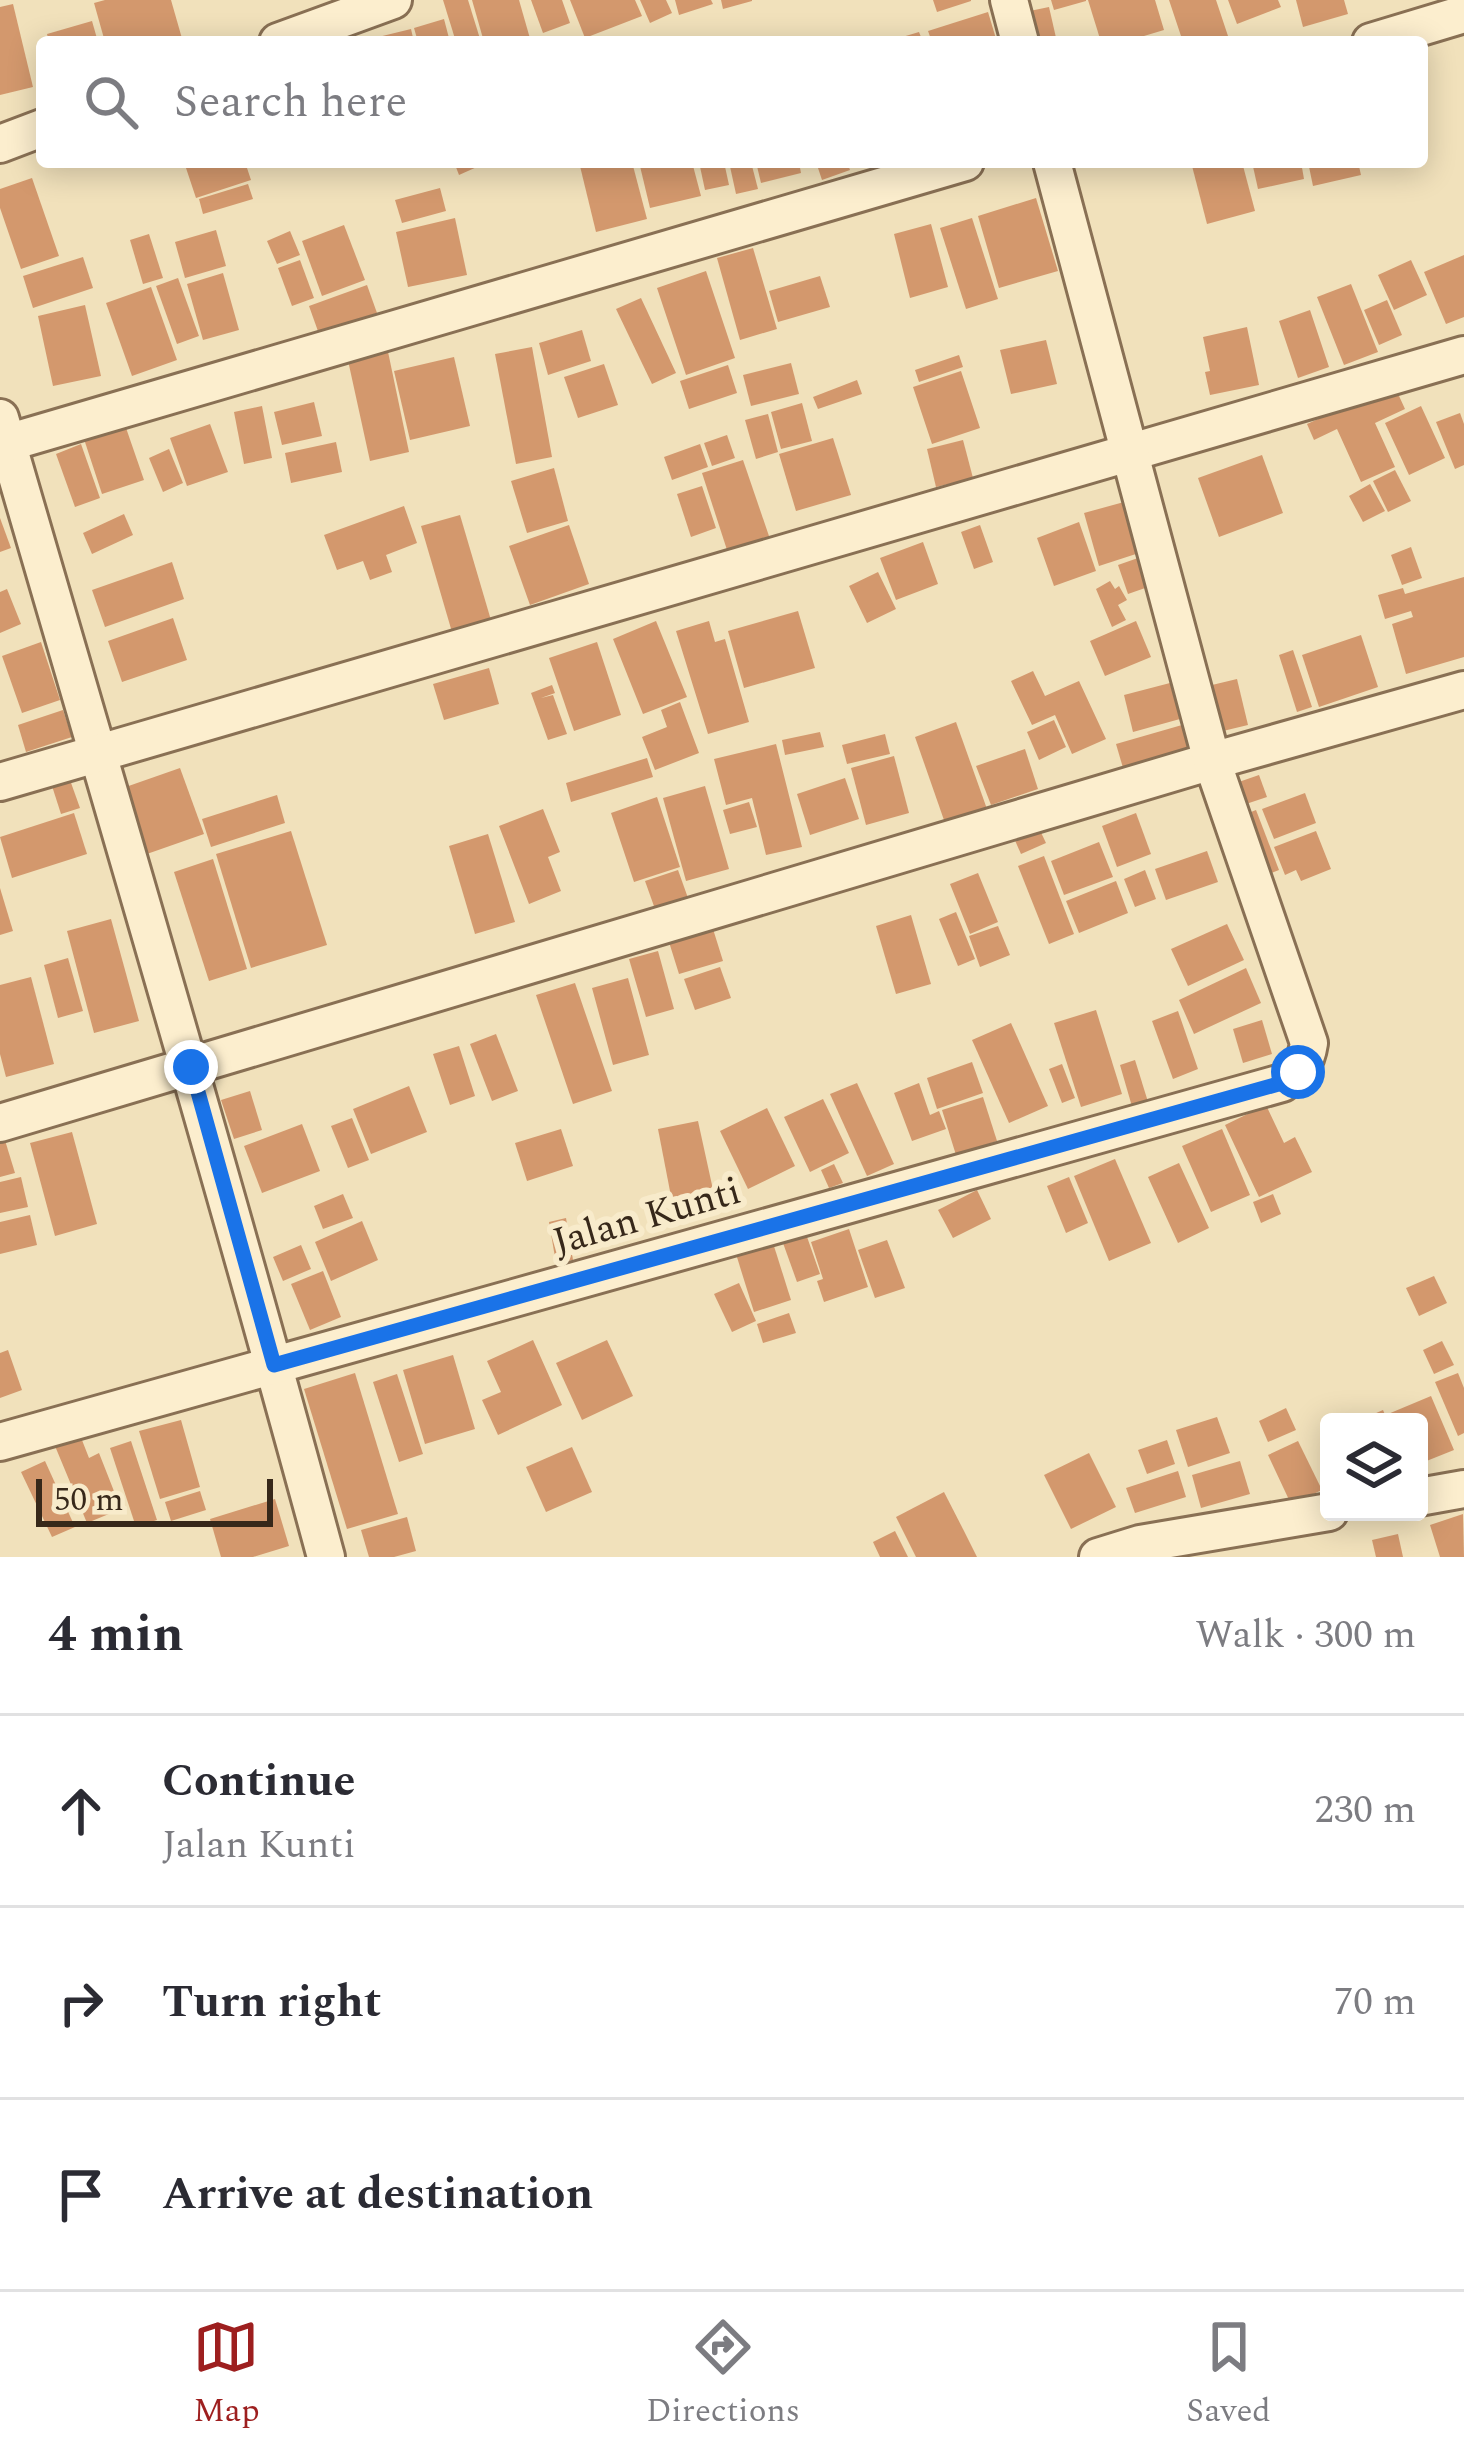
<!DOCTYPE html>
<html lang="en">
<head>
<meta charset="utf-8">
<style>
	:root { --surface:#fff; --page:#f2f2f3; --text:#2b2b33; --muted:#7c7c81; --line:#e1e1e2; --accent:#9d1f1f }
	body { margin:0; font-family:Spectral,serif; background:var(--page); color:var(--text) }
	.controls { position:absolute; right:36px; bottom:36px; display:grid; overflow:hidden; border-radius:12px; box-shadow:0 6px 30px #0003 }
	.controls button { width:108px; height:108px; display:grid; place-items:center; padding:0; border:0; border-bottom:3px solid var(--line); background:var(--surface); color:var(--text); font:60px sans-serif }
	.scale { position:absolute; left:36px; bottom:30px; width:237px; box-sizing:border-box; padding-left:12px; border:6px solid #37281a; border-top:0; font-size:33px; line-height:42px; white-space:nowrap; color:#37281a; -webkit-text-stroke:9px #f8ebcb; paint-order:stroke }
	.stop { position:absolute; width:36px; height:36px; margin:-27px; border:9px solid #1a73e8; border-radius:50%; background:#fff }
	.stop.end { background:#1a73e8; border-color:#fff; box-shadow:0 3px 12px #0008 }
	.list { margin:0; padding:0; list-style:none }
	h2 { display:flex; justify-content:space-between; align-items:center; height:156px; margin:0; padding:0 48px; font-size:51px }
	h2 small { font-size:39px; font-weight:400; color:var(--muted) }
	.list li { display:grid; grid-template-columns:78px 1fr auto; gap:36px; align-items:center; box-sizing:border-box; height:192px; padding:0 48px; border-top:3px solid var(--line) }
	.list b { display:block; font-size:45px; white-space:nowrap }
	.list p { margin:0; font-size:39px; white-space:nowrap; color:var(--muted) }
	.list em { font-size:39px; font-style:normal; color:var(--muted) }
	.icon { flex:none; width:66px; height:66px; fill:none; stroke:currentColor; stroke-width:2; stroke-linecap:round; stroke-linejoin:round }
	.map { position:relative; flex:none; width:1464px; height:1557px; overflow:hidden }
	.search { position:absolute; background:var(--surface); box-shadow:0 6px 30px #0003; left:36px; right:36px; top:36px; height:132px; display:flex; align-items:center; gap:30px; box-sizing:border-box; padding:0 42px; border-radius:12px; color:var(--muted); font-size:45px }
	.sheet { height:732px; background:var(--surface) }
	nav { display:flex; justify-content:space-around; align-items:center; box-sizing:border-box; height:168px; border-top:3px solid var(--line); background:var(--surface); font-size:33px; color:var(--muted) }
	nav a { display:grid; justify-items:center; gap:6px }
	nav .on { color:var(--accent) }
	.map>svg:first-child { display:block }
	.building { fill:#d3986d }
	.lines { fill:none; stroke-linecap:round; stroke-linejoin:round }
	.minor-casing { stroke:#897054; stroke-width:42 }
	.minor { stroke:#fceece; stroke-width:36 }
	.route { stroke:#1a73e8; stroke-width:15 }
	.labels { text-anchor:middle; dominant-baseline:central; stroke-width:12; stroke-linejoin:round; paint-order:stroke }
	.street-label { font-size:39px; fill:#37281a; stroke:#f8ebcb }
</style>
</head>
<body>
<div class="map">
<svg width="1464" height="1557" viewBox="0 0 1464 1557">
	<rect width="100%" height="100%" fill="#f1e1bb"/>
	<g class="building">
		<polygon points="105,0 171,0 183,42 105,42 94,3"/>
		<polygon points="443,0 468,0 481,42 456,42"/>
		<polygon points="472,0 519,0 531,42 484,42"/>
		<polygon points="531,0 562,0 570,23 543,33"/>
		<polygon points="570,0 635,0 642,16 585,38"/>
		<polygon points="640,0 666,0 672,13 650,23"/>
		<polygon points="675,0 711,0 713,4 679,15"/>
		<polygon points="721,0 752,0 752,1 723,9"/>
		<polygon points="933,0 971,0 971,1 937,12"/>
		<polygon points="1051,0 1086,0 1086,1 1054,10"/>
		<polygon points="1088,0 1155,0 1164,30 1124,42 1101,42"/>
		<polygon points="1169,0 1216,0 1230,42 1183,42"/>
		<polygon points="1228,0 1278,0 1281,7 1237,24"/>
		<polygon points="1296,0 1344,0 1348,14 1303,27"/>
		<polygon points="13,4 33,87 0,95 0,7"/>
		<polygon points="1049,7 1057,42 1026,42 1020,13"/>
		<polygon points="988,12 997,42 932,42 928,31"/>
		<polygon points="444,19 450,42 418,42 414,28"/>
		<polygon points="92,21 98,42 49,42 47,34"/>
		<polygon points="411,29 414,42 366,42 366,40"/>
		<polygon points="919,32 923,42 901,42 899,38"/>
		<polygon points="184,162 245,162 251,180 196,198"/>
		<polygon points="454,162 488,162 459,175"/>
		<polygon points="579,162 632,162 647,219 596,232"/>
		<polygon points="639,162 692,162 701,196 650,208"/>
		<polygon points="699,162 724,162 729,185 705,190"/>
		<polygon points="729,162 751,162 758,189 736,194"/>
		<polygon points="756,162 799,162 801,173 761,183"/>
		<polygon points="816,162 847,162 850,170 822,180"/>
		<polygon points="1191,162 1242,162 1255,211 1207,224"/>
		<polygon points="1252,162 1301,162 1304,179 1258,189"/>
		<polygon points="1308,162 1358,162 1361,175 1313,186"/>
		<polygon points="32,178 59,256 21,269 0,208 0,189"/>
		<polygon points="248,184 253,199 203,214 199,199"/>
		<polygon points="440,188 446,211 402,223 395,200"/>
		<polygon points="1036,198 1058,271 999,288 978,216"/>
		<polygon points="455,218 467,275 408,287 396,232"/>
		<polygon points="972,218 998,299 966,309 940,228"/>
		<polygon points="931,224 948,287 910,298 894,234"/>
		<polygon points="344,225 365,280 322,296 302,241"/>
		<polygon points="216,230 226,266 185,278 175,242"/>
		<polygon points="290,231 300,255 277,264 267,241"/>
		<polygon points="149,234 163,278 143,284 130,240"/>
		<polygon points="753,248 777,329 740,340 717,258"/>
		<polygon points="1464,255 1464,317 1446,324 1424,272"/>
		<polygon points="83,257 93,288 33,308 23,276"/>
		<polygon points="300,260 314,298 292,306 278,268"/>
		<polygon points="1411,260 1427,295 1394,310 1378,275"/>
		<polygon points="706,271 735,358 686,375 657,288"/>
		<polygon points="223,273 239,330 203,340 187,284"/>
		<polygon points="820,276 830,307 778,322 769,291"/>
		<polygon points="178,278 199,336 177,344 156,286"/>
		<polygon points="1351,284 1378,352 1344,365 1317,297"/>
		<polygon points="367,285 377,313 319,334 309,306"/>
		<polygon points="151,287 177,360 132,376 106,303"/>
		<polygon points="641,298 676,373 652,384 616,309"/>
		<polygon points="1387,300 1402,335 1379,345 1364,310"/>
		<polygon points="85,305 101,376 53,386 38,316"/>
		<polygon points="1310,310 1329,367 1298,378 1279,321"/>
		<polygon points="1247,327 1259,385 1210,395 1205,372 1210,371 1203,337"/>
		<polygon points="582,330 591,361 548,375 539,343"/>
		<polygon points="1046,340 1057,384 1011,394 1000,350"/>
		<polygon points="387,347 409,452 370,461 347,356"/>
		<polygon points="532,347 552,457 516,464 495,354"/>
		<polygon points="959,355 963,367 919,382 915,370"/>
		<polygon points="454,357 470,426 410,440 394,371"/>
		<polygon points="791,363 799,394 751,406 743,375"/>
		<polygon points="604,364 618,405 578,418 564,377"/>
		<polygon points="728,365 737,393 689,409 680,381"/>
		<polygon points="961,371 980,428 932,444 913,387"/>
		<polygon points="857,380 862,394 818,409 813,397"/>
		<polygon points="1394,385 1405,409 1375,423 1395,467 1361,482 1337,429 1314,440 1307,424"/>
		<polygon points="314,402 322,436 282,445 274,412"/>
		<polygon points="802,403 812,441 781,449 771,412"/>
		<polygon points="262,406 272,458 244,464 234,412"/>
		<polygon points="1421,406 1445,458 1409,475 1385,423"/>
		<polygon points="1460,413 1464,424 1464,465 1455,469 1436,422"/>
		<polygon points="768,414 778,452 756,459 745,420"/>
		<polygon points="210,424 228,472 187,486 170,438"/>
		<polygon points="125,425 144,480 102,494 84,439"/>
		<polygon points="727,435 735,458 712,466 704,443"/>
		<polygon points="833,438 851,495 796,511 779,454"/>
		<polygon points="963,440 973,478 936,487 927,449"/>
		<polygon points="336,442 342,472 291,483 285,453"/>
		<polygon points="81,444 100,498 75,507 56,454"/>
		<polygon points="700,444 708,467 672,480 664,457"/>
		<polygon points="169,449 183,483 163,492 149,458"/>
		<polygon points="1262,455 1283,513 1219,537 1198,478"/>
		<polygon points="743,460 770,539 728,553 702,473"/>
		<polygon points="554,468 568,521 527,533 511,481"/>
		<polygon points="1395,470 1411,501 1388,512 1373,481"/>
		<polygon points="1370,484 1385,511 1363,522 1349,496"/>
		<polygon points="702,486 716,528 691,537 677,494"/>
		<polygon points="1124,502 1139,553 1099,566 1084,513"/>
		<polygon points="404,506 417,543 386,555 392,572 370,580 363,561 337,570 324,535"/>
		<polygon points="124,514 133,535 92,554 83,533"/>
		<polygon points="460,515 493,627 454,639 421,526"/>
		<polygon points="0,518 11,548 0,552"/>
		<polygon points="1079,522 1096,571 1054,586 1037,538"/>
		<polygon points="569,525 589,584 530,605 509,546"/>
		<polygon points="980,525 993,562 974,569 961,532"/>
		<polygon points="923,542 938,584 896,600 880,558"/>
		<polygon points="1411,547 1422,578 1402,585 1391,555"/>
		<polygon points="1138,558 1148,587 1128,594 1118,565"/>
		<polygon points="172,562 184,599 105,627 92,590"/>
		<polygon points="878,572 896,609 867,623 849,586"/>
		<polygon points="1464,577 1464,657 1406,674 1392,624 1413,617 1411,611 1385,619 1378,595 1403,588 1405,594"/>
		<polygon points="1110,581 1115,589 1119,586 1127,600 1118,605 1126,620 1112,627 1096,589"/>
		<polygon points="7,589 21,624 0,633 0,592"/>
		<polygon points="798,611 815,668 744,688 728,631"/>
		<polygon points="173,618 187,660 122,682 108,641"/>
		<polygon points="656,621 687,697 643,714 613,639"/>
		<polygon points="709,621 715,642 725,639 749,722 708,734 676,631"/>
		<polygon points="1136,621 1151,657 1105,676 1090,641"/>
		<polygon points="1361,635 1378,687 1319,707 1302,655"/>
		<polygon points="41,642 60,700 22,713 2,656"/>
		<polygon points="597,642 621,715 574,731 549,658"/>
		<polygon points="1293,650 1312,707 1297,712 1279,655"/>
		<polygon points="489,668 499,704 444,720 433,684"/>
		<polygon points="1033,671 1045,696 1079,681 1106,739 1072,754 1055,715 1032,725 1011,681"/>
		<polygon points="1237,679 1248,725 1223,731 1212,685"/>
		<polygon points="1170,683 1180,719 1133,732 1124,695"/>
		<polygon points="552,685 555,693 541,698 553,695 567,734 548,740 531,693"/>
		<polygon points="680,702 699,753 655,770 642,737 667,727 661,710"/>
		<polygon points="63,710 72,737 26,752 18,725"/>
		<polygon points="1054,720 1066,747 1039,760 1027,732"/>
		<polygon points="956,722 987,809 945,823 915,737"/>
		<polygon points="1182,725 1192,759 1126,778 1116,744"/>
		<polygon points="820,732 824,747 785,755 782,740"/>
		<polygon points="885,734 890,754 847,764 842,745"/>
		<polygon points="776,744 802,847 766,855 752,798 726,805 714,759"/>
		<polygon points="1025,749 1038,789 991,805 976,766"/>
		<polygon points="894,756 909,813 866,825 851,768"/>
		<polygon points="647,758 653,777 571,802 566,783"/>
		<polygon points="180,768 204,834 144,855 120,789"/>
		<polygon points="1259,775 1267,797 1240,806 1233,784"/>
		<polygon points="845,778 859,819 810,835 797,794"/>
		<polygon points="70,780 80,808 61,814 52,786"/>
		<polygon points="705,786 729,869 686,881 663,798"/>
		<polygon points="1305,793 1316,823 1274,839 1262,809"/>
		<polygon points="277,795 285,823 211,847 202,819"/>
		<polygon points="657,797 680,867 634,882 611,813"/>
		<polygon points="749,802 757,827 730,834 723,810"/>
		<polygon points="543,809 560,852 548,857 561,891 529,904 499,826"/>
		<polygon points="1256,810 1279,870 1259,878 1236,818"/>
		<polygon points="74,813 87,854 12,878 0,837"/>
		<polygon points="1136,813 1151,854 1117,867 1102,826"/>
		<polygon points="1037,824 1046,843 1021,854 1013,836"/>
		<polygon points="291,831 327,945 251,968 216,854"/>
		<polygon points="1316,831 1331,869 1301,881 1296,870 1285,875 1274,847"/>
		<polygon points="488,834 515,922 475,934 449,846"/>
		<polygon points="1099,842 1113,877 1064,895 1051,861"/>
		<polygon points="1207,851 1218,882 1166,900 1155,869"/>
		<polygon points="1044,856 1074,934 1049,944 1018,866"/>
		<polygon points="213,859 247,969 209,981 174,872"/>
		<polygon points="678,870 688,898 655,909 645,881"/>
		<polygon points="1145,870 1156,899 1135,907 1124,879"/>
		<polygon points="978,873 998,922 970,934 950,884"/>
		<polygon points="1116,881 1128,913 1079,933 1066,901"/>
		<polygon points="0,888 13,931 0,935"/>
		<polygon points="956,912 975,959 958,966 939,919"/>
		<polygon points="911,915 931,984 896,994 876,926"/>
		<polygon points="111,919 139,1021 94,1033 67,931"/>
		<polygon points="1227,924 1244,960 1188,986 1171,949"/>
		<polygon points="998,926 1010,955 980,967 969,936"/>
		<polygon points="713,929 723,961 679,974 669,942"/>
		<polygon points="658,951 674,1009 646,1017 629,959"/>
		<polygon points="68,958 83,1011 58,1018 44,965"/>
		<polygon points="720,967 731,998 695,1010 684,979"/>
		<polygon points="1246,968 1261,1003 1194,1034 1179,1000"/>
		<polygon points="31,977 54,1064 6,1077 0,1054 0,985"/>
		<polygon points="628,978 649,1055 613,1065 592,988"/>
		<polygon points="575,983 612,1091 573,1104 536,995"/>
		<polygon points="1096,1010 1122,1094 1081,1107 1054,1023"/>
		<polygon points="1178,1011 1198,1069 1173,1079 1152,1021"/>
		<polygon points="1262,1020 1272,1054 1243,1063 1233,1029"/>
		<polygon points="1011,1023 1048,1106 1009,1123 972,1040"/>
		<polygon points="496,1034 518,1091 492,1101 470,1044"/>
		<polygon points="459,1046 475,1096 450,1105 433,1054"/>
		<polygon points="1135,1060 1149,1105 1133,1110 1120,1065"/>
		<polygon points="972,1062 983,1093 937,1109 927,1078"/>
		<polygon points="1062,1064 1075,1098 1062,1103 1049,1069"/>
		<polygon points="857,1083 894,1164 867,1176 830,1094"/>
		<polygon points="919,1083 930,1115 939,1111 946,1129 912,1141 894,1093"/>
		<polygon points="409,1086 427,1132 371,1154 353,1109"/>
		<polygon points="250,1091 262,1130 234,1139 221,1100"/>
		<polygon points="983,1097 997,1141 956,1155 942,1110"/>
		<polygon points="823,1099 849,1153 810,1172 784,1117"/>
		<polygon points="1266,1105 1284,1143 1295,1137 1312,1172 1259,1197 1225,1125"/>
		<polygon points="767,1108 795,1166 748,1189 720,1131"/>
		<polygon points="352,1118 369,1160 348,1168 331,1126"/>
		<polygon points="698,1121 717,1208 675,1217 658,1129"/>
		<polygon points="0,1124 15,1173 0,1177"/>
		<polygon points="302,1124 320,1171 262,1193 244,1146"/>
		<polygon points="561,1129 573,1166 527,1181 515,1143"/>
		<polygon points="1222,1129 1250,1195 1211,1212 1182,1146"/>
		<polygon points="72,1132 97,1224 55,1236 30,1143"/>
		<polygon points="1115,1159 1151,1243 1109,1261 1074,1176"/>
		<polygon points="1179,1163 1209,1228 1178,1243 1148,1177"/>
		<polygon points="834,1164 843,1183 829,1188 821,1170"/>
		<polygon points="21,1177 28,1207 0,1213 0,1182"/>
		<polygon points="1069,1177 1088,1223 1066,1233 1047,1186"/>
		<polygon points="977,1190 991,1219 953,1238 938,1210"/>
		<polygon points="343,1194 353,1218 323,1229 314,1206"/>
		<polygon points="1273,1194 1281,1214 1261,1223 1253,1202"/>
		<polygon points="30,1215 37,1245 0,1254 0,1222"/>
		<polygon points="566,1218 573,1260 556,1263 549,1222"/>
		<polygon points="362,1221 378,1260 331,1281 315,1242"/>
		<polygon points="849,1229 868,1287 824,1302 817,1281 823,1279 811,1242"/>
		<polygon points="806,1234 820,1274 797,1282 783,1243"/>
		<polygon points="887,1240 905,1288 875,1298 858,1250"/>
		<polygon points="773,1243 791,1300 754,1312 736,1254"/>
		<polygon points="301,1245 311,1269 283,1281 273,1257"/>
		<polygon points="323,1271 341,1317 310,1330 291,1284"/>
		<polygon points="1434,1276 1447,1303 1419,1316 1406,1288"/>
		<polygon points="739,1283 756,1321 732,1332 714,1294"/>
		<polygon points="789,1313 796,1333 763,1343 757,1324"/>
		<polygon points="533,1340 562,1405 498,1435 482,1400 501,1392 487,1361"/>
		<polygon points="607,1340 633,1396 582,1420 556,1363"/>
		<polygon points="1442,1341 1454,1365 1434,1374 1423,1350"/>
		<polygon points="8,1350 22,1390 0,1398 0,1353"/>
		<polygon points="453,1355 475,1429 425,1444 403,1370"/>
		<polygon points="355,1373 398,1514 347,1529 304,1389"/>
		<polygon points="1458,1373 1464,1388 1464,1433 1458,1436 1435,1382"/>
		<polygon points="397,1374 423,1454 399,1462 373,1382"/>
		<polygon points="1431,1396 1454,1450 1419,1464 1419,1422 1391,1422 1388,1414"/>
		<polygon points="1286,1408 1296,1430 1268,1442 1259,1421"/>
		<polygon points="1383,1410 1388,1422 1356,1422"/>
		<polygon points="1217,1417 1230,1453 1188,1467 1176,1430"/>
		<polygon points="181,1420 200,1487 160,1499 139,1431"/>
		<polygon points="80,1435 89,1458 99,1453 121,1509 87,1523 55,1446"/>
		<polygon points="1167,1440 1175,1464 1147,1474 1138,1450"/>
		<polygon points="131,1441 157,1520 136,1527 110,1448"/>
		<polygon points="1298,1441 1322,1490 1291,1504 1268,1455"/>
		<polygon points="572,1447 592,1492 546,1512 526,1467"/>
		<polygon points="1089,1453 1116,1507 1071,1529 1044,1475"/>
		<polygon points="45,1461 75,1527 52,1537 21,1472"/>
		<polygon points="1240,1461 1250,1494 1201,1508 1192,1475"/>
		<polygon points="1178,1471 1186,1497 1135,1513 1126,1488"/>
		<polygon points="200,1491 206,1510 171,1521 165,1502"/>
		<polygon points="944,1492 964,1531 977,1557 916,1557 896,1517"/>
		<polygon points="275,1499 289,1546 253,1557 221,1557 210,1519"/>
		<polygon points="1463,1514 1464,1557 1440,1557 1430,1525"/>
		<polygon points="407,1517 416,1551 394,1557 369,1557 361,1530"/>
		<polygon points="895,1531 908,1557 880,1557 873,1542"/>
		<polygon points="1398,1534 1403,1557 1376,1557 1372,1540"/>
	</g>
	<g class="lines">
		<defs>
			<g id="minor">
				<polyline points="1009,0 1020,42"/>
				<polyline points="278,42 393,0"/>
				<polyline points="1371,42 1464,14"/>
				<polyline points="0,144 42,128"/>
				<path d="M0,418C110,797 223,1176 326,1557"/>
				<polyline points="0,445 965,162"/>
				<polyline points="0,782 1464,355"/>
				<polyline points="0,1123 1212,761 1464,690"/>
				<path d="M0,1442L1282,1083C1299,1072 1306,1063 1309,1043L1212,761L1052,162"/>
				<polyline points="1419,1497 1464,1489"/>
				<polyline points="1098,1557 1140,1544 1329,1512"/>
			</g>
		</defs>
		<use href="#minor" class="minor-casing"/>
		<use href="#minor" class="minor"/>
	</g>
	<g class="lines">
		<polyline class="route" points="191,1067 274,1365 1282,1083 1298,1072"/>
	</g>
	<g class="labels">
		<g class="street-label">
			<text transform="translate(647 1217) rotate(-16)">Jalan Kunti</text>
		</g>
	</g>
</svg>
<div class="controls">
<button><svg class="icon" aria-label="layers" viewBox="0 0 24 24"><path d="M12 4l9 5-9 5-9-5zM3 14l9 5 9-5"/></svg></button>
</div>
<div class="scale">50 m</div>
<div class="stop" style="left:1298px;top:1072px"></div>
<div class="stop end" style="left:191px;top:1067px"></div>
<div class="search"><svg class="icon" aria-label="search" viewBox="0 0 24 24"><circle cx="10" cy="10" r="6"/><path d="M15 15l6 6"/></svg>Search here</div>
</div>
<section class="sheet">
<h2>4 min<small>Walk · 300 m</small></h2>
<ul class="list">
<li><svg class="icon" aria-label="ahead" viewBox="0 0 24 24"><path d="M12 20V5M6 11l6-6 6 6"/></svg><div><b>Continue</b><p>Jalan Kunti</p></div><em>230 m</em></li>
<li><svg class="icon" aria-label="right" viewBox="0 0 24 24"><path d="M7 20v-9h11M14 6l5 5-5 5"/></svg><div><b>Turn right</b></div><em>70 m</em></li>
<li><svg class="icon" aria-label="arrive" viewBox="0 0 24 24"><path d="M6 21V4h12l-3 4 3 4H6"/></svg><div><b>Arrive at destination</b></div></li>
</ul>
</section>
<nav>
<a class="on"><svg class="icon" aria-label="map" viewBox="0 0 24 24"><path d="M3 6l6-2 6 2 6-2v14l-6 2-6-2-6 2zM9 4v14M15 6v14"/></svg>Map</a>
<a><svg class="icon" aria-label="directions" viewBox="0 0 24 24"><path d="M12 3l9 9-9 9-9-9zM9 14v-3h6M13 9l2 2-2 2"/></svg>Directions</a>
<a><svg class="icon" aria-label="saved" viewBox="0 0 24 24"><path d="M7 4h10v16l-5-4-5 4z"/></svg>Saved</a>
</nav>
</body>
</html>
